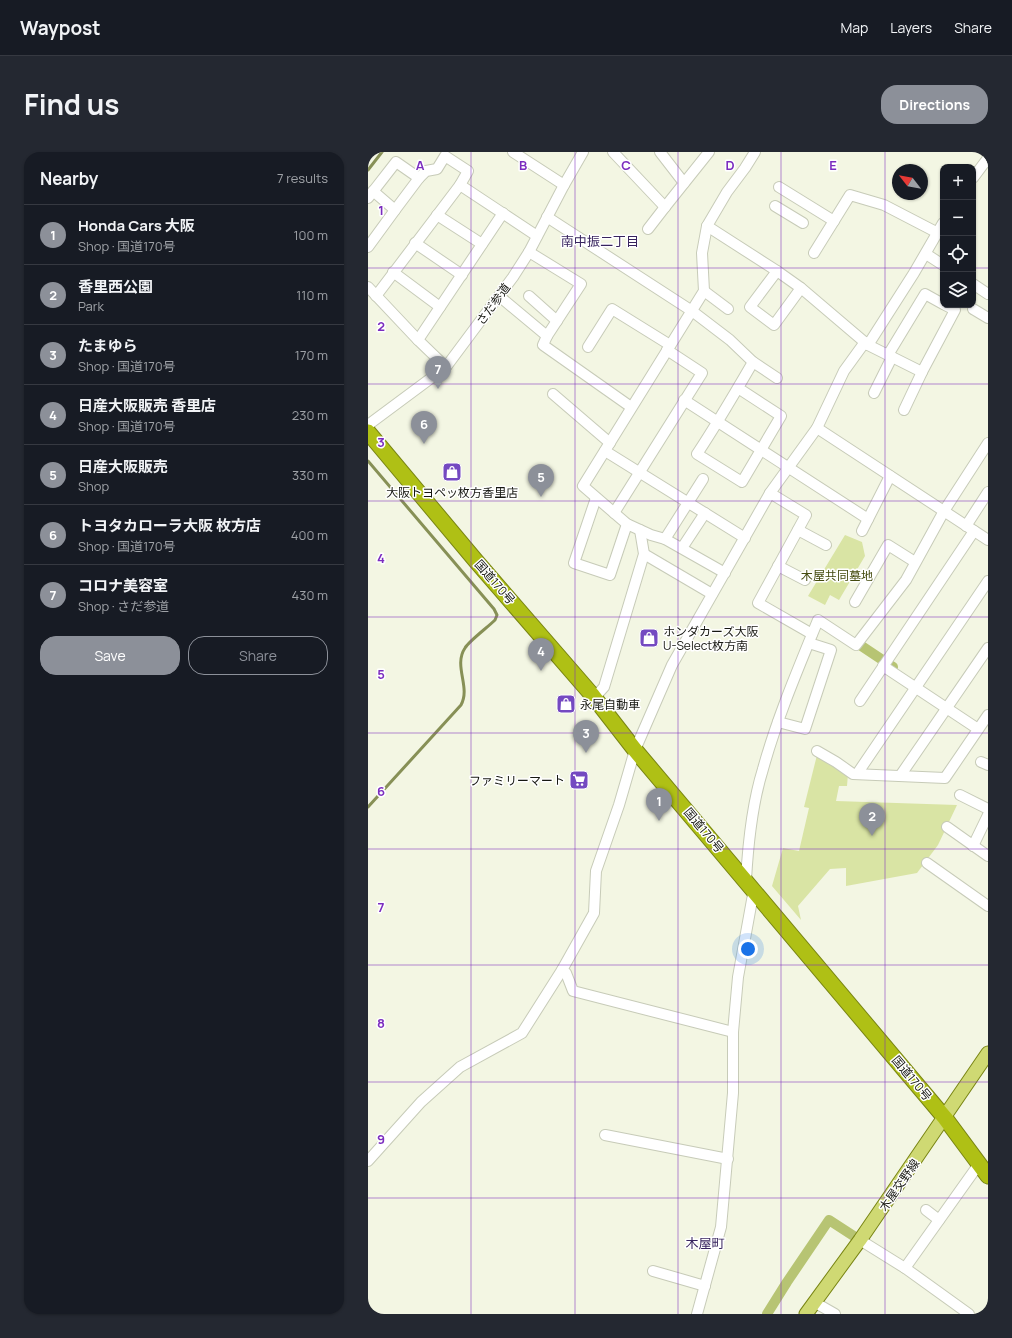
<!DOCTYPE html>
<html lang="en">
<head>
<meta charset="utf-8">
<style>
	:root { --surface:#171b24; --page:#242831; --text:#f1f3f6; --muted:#9ea1a6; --line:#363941; --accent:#8c9099 }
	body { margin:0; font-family:Manrope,"Noto Sans JP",sans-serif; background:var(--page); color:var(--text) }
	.controls { position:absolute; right:12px; top:12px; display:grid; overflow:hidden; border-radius:8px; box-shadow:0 1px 3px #0004 }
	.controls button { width:36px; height:36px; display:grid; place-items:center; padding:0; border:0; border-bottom:1px solid var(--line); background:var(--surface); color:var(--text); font:20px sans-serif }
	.compass { position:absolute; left:524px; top:12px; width:36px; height:36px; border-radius:50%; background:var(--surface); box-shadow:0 1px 3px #0004; rotate:301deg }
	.you { position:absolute; left:380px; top:797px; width:14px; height:14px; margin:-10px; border:3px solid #fff; border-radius:50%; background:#1a73e8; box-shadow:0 0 0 6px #1a73e833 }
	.badge { display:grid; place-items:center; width:26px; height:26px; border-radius:50%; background:var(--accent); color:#fff; font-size:13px; font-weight:700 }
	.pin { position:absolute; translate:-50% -33px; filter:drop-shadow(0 1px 2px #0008) }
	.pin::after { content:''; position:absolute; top:21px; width:14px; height:12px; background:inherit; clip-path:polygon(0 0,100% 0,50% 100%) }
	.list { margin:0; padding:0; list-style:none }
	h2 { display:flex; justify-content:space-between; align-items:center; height:52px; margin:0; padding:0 16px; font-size:17px }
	h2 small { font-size:13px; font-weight:400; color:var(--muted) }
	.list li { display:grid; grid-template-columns:26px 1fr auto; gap:12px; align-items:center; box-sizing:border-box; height:60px; padding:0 16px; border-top:1px solid var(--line) }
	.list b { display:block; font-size:15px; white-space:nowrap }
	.list p { margin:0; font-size:13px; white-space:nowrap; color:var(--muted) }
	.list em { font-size:13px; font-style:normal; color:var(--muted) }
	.actions { display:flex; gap:8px; padding:12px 16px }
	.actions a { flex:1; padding:9px 0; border:1px solid var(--accent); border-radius:16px; text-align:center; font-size:14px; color:var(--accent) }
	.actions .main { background:var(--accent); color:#fff }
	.icon { flex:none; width:22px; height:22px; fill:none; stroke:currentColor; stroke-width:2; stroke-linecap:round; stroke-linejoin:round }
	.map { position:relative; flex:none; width:620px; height:1162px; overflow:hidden; border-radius:16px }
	header { display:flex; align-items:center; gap:24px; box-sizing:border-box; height:56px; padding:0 20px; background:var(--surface); border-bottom:1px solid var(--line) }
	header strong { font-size:19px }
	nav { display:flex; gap:22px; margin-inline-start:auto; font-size:14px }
	.intro { display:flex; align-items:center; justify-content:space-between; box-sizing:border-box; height:96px; padding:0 24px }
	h1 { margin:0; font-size:28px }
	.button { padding:10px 18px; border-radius:16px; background:var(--accent); color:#fff; font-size:14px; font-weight:700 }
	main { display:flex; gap:24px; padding:0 24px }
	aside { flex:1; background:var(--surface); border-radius:16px; box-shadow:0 1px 3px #0004 }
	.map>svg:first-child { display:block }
	.green { fill:#d9e4a4 }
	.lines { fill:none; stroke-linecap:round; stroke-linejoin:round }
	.stream { stroke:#879056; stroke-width:3 }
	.canal { stroke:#b7c473; stroke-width:10 }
	.minor-casing { stroke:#c7cbb8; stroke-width:12 }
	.major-casing { stroke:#798514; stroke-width:15 }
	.highway-casing { stroke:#798514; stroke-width:17 }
	.minor { stroke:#fff; stroke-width:10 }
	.major { stroke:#cfd973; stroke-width:13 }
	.highway { stroke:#afc015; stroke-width:15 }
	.grid { fill:none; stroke:#7b2cbf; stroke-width:1; stroke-opacity:0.55 }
	.labels { text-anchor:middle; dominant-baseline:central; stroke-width:3; stroke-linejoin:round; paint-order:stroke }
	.street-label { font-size:12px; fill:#161711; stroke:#fff }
	.poi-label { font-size:12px; fill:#161711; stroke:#fff; text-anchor:start }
	.park-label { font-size:12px; fill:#444b0e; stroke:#fff }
	.neighbourhood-label { font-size:13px; fill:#37235e; stroke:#fff }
	.grid-label { font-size:13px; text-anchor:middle; font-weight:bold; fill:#7b2cbf; stroke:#fff; stroke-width:3; stroke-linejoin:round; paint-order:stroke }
</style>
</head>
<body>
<header>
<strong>Waypost</strong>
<nav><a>Map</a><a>Layers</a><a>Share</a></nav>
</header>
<div class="intro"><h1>Find us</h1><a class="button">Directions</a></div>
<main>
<aside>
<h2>Nearby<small>7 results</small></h2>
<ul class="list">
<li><span class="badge">1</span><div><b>Honda Cars 大阪</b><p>Shop · 国道170号</p></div><em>100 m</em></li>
<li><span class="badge">2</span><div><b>香里西公園</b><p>Park</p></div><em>110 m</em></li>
<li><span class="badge">3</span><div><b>たまゆら</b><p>Shop · 国道170号</p></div><em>170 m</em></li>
<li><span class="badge">4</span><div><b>日産大阪販売 香里店</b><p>Shop · 国道170号</p></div><em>230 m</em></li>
<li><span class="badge">5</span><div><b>日産大阪販売</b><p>Shop</p></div><em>330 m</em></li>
<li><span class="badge">6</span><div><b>トヨタカローラ大阪 枚方店</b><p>Shop · 国道170号</p></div><em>400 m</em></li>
<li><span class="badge">7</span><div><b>コロナ美容室</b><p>Shop · さだ参道</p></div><em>430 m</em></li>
</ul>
<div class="actions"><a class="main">Save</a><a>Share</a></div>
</aside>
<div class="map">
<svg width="620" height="1162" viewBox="0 0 620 1162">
	<rect width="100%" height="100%" fill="#f3f6e3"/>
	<g class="green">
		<polygon points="477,383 494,390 497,404 471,448 462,443 457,453 440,444"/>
		<polygon points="449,603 480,622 479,634 471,634 468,649 589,653 570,693 549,721 478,734 478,716 462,717 430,754 433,768 404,734 415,696 431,699 441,656 436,655"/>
	</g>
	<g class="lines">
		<g class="stream">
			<polyline points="0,18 14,0"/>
			<path d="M0,309L126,457L129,463L127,468C120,475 101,489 97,496C85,514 103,535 93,553L0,655"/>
		</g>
		<g class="canal">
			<polyline points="492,493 525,515"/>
			<polyline points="399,1162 419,1130 461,1068 498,1092"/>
		</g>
		<defs>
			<g id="minor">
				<polyline points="145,0 196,33"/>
				<polyline points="245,0 297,55"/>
				<polyline points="292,0 316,31"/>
				<polyline points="605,26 620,6"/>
				<polyline points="92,33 169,84"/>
				<polyline points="411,35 466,69"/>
				<polyline points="5,39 27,58 51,26"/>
				<polyline points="0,46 28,10 51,26 58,19 69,17 77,4 100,19 92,33 8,144"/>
				<polyline points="407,54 435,71"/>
				<polyline points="69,63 114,92"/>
				<polyline points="179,65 324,159 362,188 385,210 409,226"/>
				<polyline points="339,74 409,119 433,136 500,193 554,220"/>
				<polyline points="280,77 297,55 341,0"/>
				<polyline points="47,91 94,123"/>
				<polyline points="0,95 27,58"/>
				<polyline points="161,100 213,132 179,184"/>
				<polyline points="446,101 482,43 516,53 570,81"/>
				<polyline points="558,102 575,113"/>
				<polyline points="409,119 382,155 406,173 433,136"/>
				<polyline points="25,120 72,155"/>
				<polyline points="605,132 620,142"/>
				<polyline points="0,135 50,188 78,215"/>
				<polyline points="336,139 360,157"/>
				<polyline points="131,144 179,184 175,193 263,255"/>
				<polyline points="161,144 189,169"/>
				<polyline points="605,157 620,166"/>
				<polyline points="50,188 135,61"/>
				<polyline points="500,193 546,121 575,71"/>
				<polyline points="220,195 244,157 302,193"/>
				<polyline points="520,203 557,142 575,152"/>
				<path d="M370,236L413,264L374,330L329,302C349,272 367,241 385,210"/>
				<polyline points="506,241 524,205"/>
				<polyline points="185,242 242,291"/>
				<polyline points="316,248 500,367"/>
				<polyline points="536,258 554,220 587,158 577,153"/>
				<polyline points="0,273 78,215 145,125 161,100 196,33 215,0"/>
				<polyline points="449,276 620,388"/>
				<polyline points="237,299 377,386"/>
				<polyline points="402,341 438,363 390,451 444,482"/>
				<polyline points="228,346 206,411 242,423 259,372"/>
				<polyline points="246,361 334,221 299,198"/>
				<polyline points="598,374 620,340"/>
				<polyline points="430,378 458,393"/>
				<polyline points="494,379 522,324"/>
				<polyline points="297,387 335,327"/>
				<polyline points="314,396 337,361"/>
				<polyline points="276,402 344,442"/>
				<polyline points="410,414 437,428"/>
				<polyline points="357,421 297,387 283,383 259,372 215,334 336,139 334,101 339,74 359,40 377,16 387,0"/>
				<polyline points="487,450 520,393 547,410"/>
				<polyline points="515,514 610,577"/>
				<polyline points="227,545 236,535 276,402 272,378"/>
				<polyline points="492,549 606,379"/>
				<polyline points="410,570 437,577 463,498 441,491"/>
				<polyline points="449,599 468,610 485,622 577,626 620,563"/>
				<polyline points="613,610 620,613"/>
				<polyline points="489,622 620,429"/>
				<polyline points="532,624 620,496"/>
				<polyline points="592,643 620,657"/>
				<polyline points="579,675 620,704"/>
				<polyline points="605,694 620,663"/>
				<polyline points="559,711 620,754"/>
				<path d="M378,728C380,692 384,652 395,617C409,566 430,517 450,468L488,493L538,428L576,359L620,291"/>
				<polyline points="194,818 198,821 205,839 365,880"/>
				<polyline points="237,983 360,1007"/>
				<polyline points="0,1009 53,950 92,915 154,881 194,818 226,761 228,719 251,653 267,598 304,513 402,341 449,276 476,219 497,190"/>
				<polyline points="558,1058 571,1068"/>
				<polyline points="492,1088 537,1116 601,1162"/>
				<polyline points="537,1116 611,1012"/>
				<polyline points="285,1119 337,1134"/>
				<polyline points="446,1150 467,1162"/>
				<polyline points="329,1162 353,1075 365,941 365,880 370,825 386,737"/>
			</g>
			<polyline id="major" points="438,1162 492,1088 620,901"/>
			<polyline id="highway" points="0,280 108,409 225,544 267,598 577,966 620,1024"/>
		</defs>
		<use href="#minor" class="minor-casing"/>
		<use href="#major" class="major-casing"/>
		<use href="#highway" class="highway-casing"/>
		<use href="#minor" class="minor"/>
		<use href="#major" class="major"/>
		<use href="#highway" class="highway"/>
	</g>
	<path class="grid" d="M103,0V1162M207,0V1162M310,0V1162M413,0V1162M517,0V1162M0,116H575M605,116H620M0,232H620M0,349H620M0,465H620M0,581H620M0,697H620M0,813H620M0,930H620M0,1046H620"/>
	<defs>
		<symbol id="shop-square" viewBox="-11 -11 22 22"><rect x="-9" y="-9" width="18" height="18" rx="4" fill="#7449c1" stroke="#fff"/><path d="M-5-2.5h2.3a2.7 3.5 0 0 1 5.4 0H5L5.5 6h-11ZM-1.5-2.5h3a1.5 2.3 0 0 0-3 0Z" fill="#fff"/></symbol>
		<symbol id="supermarket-square" viewBox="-11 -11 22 22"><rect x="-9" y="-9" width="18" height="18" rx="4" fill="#7449c1" stroke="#fff"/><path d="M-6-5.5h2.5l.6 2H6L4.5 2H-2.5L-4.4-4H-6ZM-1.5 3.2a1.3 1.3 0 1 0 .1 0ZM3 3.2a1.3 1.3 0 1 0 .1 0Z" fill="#fff"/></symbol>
	</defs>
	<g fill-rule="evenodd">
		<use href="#shop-square" x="73" y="309" width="22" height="22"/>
		<use href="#shop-square" x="270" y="475" width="22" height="22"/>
		<use href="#shop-square" x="187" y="541" width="22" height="22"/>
		<use href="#supermarket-square" x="200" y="617" width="22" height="22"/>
	</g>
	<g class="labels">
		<g class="street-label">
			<text transform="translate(125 152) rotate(-54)">さだ参道</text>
			<text transform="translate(127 430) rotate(49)">国道170号</text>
			<text transform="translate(336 678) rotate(50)">国道170号</text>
			<text transform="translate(544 926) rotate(50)">国道170号</text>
			<text transform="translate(531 1033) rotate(-55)">木屋交野線</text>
		</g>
		<g class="poi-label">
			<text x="84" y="340" text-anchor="middle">大阪トヨペッ枚方香里店</text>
			<text x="295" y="479">ホンダカーズ大阪<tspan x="295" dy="14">U-Select枚方南</tspan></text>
			<text x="212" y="552">永尾自動車</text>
			<text x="197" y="628" text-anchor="end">ファミリーマート</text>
		</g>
		<g class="park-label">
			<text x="469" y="423">木屋共同墓地</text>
		</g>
		<g class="neighbourhood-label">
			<text x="232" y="89">南中振二丁目</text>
			<text x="337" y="1091">木屋町</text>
		</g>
	</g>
	<g class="grid-label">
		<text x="52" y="18">A</text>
		<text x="155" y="18">B</text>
		<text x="258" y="18">C</text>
		<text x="362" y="18">D</text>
		<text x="465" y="18">E</text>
		<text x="13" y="63">1</text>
		<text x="13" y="179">2</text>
		<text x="13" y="295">3</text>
		<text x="13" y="411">4</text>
		<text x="13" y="527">5</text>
		<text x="13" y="644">6</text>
		<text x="13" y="760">7</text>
		<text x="13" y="876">8</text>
		<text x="13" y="992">9</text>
	</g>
</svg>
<div class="controls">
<button>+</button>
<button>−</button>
<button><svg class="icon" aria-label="locate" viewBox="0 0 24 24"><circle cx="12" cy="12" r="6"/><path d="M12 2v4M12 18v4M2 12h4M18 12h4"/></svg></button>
<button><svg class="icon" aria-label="layers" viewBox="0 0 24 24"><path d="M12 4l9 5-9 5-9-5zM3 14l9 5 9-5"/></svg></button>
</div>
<svg class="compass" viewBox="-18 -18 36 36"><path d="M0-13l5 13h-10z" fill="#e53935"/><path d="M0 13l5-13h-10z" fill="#9ea1a6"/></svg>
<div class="you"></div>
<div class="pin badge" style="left:291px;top:669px">1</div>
<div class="pin badge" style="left:504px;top:684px">2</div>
<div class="pin badge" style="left:218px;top:601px">3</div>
<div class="pin badge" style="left:173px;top:519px">4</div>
<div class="pin badge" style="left:173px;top:345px">5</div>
<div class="pin badge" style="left:56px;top:292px">6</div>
<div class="pin badge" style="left:70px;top:237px">7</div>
</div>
</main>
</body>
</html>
